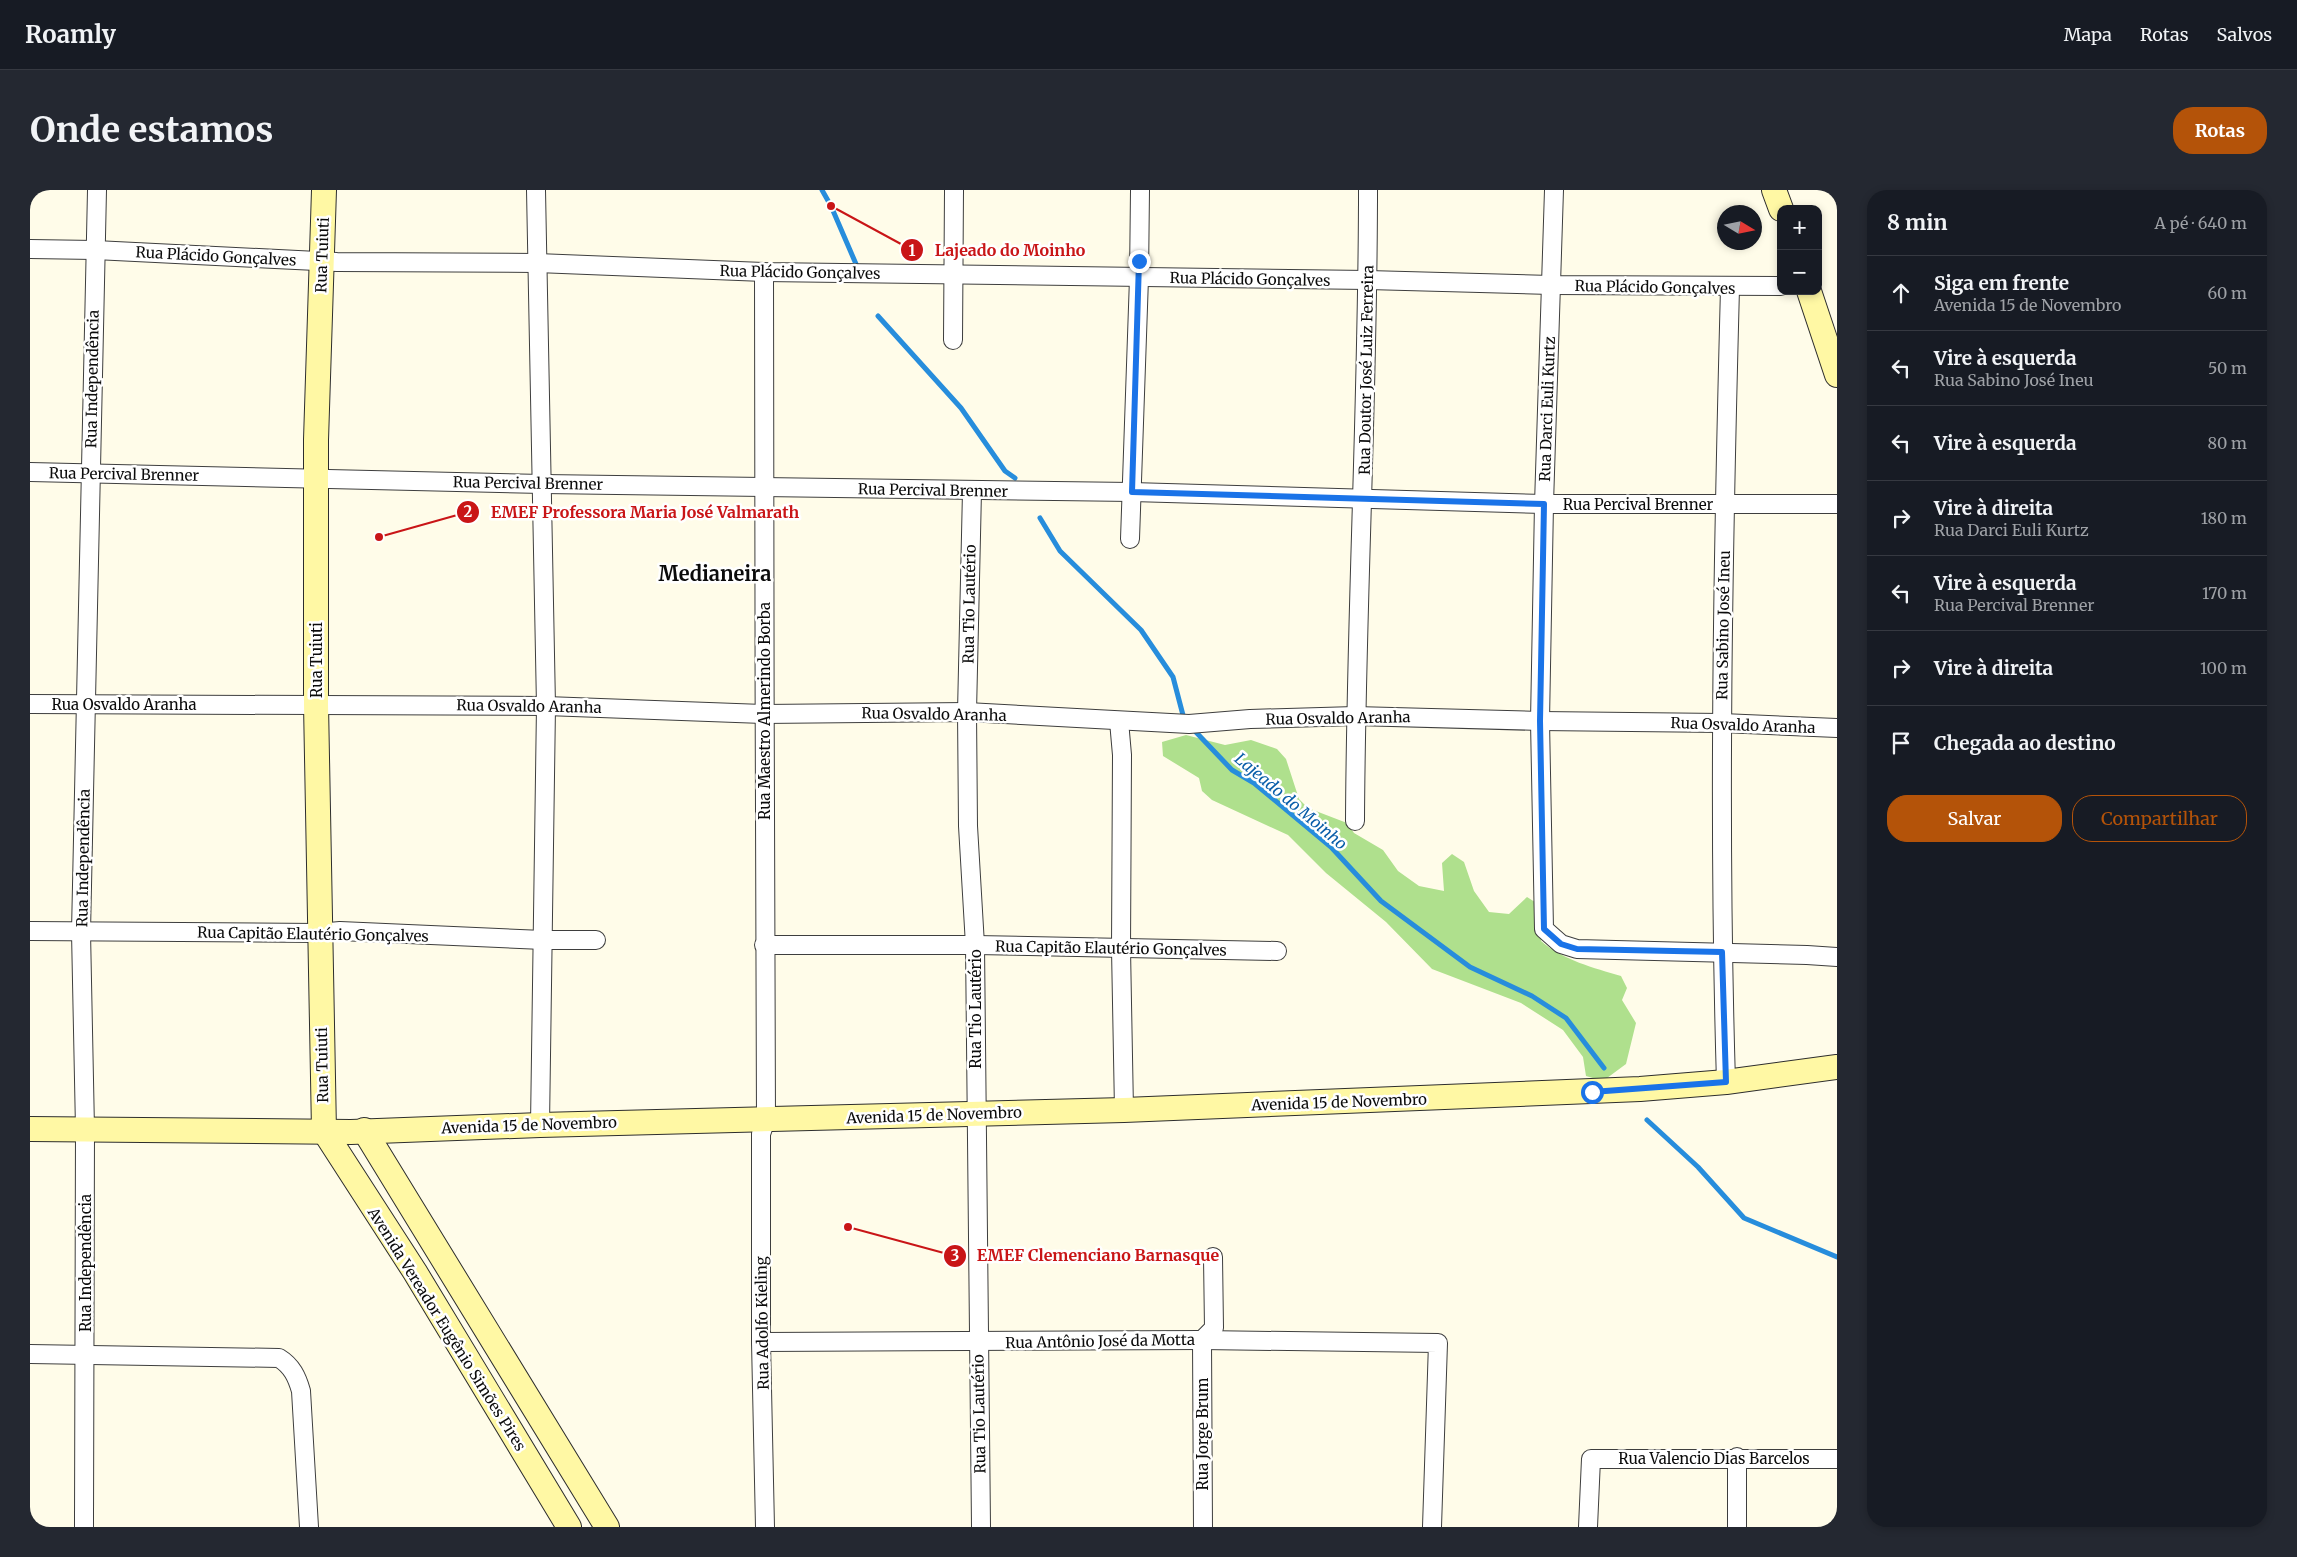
<!DOCTYPE html>
<html lang="pt">
<head>
<meta charset="utf-8">
<style>
	:root { --surface:#171b24; --page:#242831; --text:#f1f3f6; --muted:#9ea1a6; --line:#363941; --accent:#b45309 }
	body { margin:0; font-family:Merriweather,serif; background:var(--page); color:var(--text) }
	.controls { position:absolute; right:15px; top:15px; display:grid; overflow:hidden; border-radius:10px; box-shadow:0 2px 8px #0003 }
	.controls button { width:45px; height:45px; display:grid; place-items:center; padding:0; border:0; border-bottom:1px solid var(--line); background:var(--surface); color:var(--text); font:25px sans-serif }
	.compass { position:absolute; left:1687px; top:15px; width:45px; height:45px; border-radius:50%; background:var(--surface); box-shadow:0 2px 8px #0003; rotate:100deg }
	.stop { position:absolute; width:15px; height:15px; margin:-11px; border:4px solid #1a73e8; border-radius:50%; background:#fff }
	.stop.end { background:#1a73e8; border-color:#fff; box-shadow:0 1px 5px #0008 }
	.list { margin:0; padding:0; list-style:none }
	h2 { display:flex; justify-content:space-between; align-items:center; height:65px; margin:0; padding:0 20px; font-size:21px }
	h2 small { font-size:16px; font-weight:400; color:var(--muted) }
	.list li { display:grid; grid-template-columns:32px 1fr auto; gap:15px; align-items:center; box-sizing:border-box; height:75px; padding:0 20px; border-top:1px solid var(--line) }
	.list b { display:block; font-size:19px; white-space:nowrap }
	.list p { margin:0; font-size:16px; white-space:nowrap; color:var(--muted) }
	.list em { font-size:16px; font-style:normal; color:var(--muted) }
	.actions { display:flex; gap:10px; padding:15px 20px }
	.actions a { flex:1; padding:11px 0; border:1px solid var(--accent); border-radius:20px; text-align:center; font-size:18px; color:var(--accent) }
	.actions .main { background:var(--accent); color:#fff }
	.icon { flex:none; width:28px; height:28px; fill:none; stroke:currentColor; stroke-width:2; stroke-linecap:round; stroke-linejoin:round }
	.map { position:relative; flex:none; width:1807px; height:1337px; overflow:hidden; border-radius:20px }
	header { display:flex; align-items:center; gap:30px; box-sizing:border-box; height:70px; padding:0 25px; background:var(--surface); border-bottom:1px solid var(--line) }
	header strong { font-size:24px }
	nav { display:flex; gap:28px; margin-inline-start:auto; font-size:18px }
	.intro { display:flex; align-items:center; justify-content:space-between; box-sizing:border-box; height:120px; padding:0 30px }
	h1 { margin:0; font-size:35px }
	.button { padding:12px 22px; border-radius:20px; background:var(--accent); color:#fff; font-size:18px; font-weight:700 }
	main { display:flex; gap:30px; padding:0 30px }
	aside { flex:1; background:var(--surface); border-radius:20px; box-shadow:0 2px 8px #0003 }
	.map>svg:first-child { display:block }
	.forest { fill:#afe08d }
	.lines { fill:none; stroke-linecap:round; stroke-linejoin:round }
	.stream { stroke:#278ddc; stroke-width:5 }
	.street-casing { stroke:#3e3e3e; stroke-width:20 }
	.secondary-casing { stroke:#2d2d2d; stroke-width:26 }
	.street { stroke:#fff; stroke-width:18 }
	.secondary { stroke:#fff8a4; stroke-width:24 }
	.route { stroke:#1a73e8; stroke-width:6 }
	.labels { text-anchor:middle; dominant-baseline:central; stroke-width:5; stroke-linejoin:round; paint-order:stroke }
	.street-label { font-size:15px; fill:#0b0b0b; stroke:#fff }
	.water-label { font-size:16px; font-style:italic; fill:#085da9; stroke:#fff }
	.district-label { font-size:20px; font-weight:bold; fill:#0b0b0b; stroke:#fff }
	.leader { fill:none; stroke:#c91517; stroke-width:2 }
	.callout-dot { fill:#c91517; stroke:#fff; stroke-width:2 }
	.mark-label { font-size:15px; text-anchor:middle; font-weight:bold; fill:#fff }
	.callout-label { font-size:16px; text-anchor:middle; font-weight:bold; fill:#c91517; stroke:#fff; stroke-width:5; stroke-linejoin:round; paint-order:stroke }
</style>
</head>
<body>
<header>
<strong>Roamly</strong>
<nav><a>Mapa</a><a>Rotas</a><a>Salvos</a></nav>
</header>
<div class="intro"><h1>Onde estamos</h1><a class="button">Rotas</a></div>
<main>
<div class="map">
<svg width="1807" height="1337" viewBox="0 0 1807 1337">
	<rect width="100%" height="100%" fill="#fffce9"/>
	<path class="forest" d="M1156,545L1195,555L1221,550L1247,559L1256,569L1269,609L1278,618L1317,633L1324,643L1353,660L1368,681L1389,696L1414,701L1412,673L1422,664L1434,672L1444,701L1459,722L1479,724L1497,707L1508,714L1514,739L1511,751C1533,770 1564,778 1591,786L1597,798L1592,810L1606,833L1596,874L1573,891L1556,886L1553,867L1533,840L1491,813L1402,779L1356,732L1296,683L1258,645L1182,610L1172,601L1169,588L1133,566L1132,552Z"/>
	<g class="lines">
		<g class="stream">
			<polyline points="792,0 801,16 826,74"/>
			<polyline points="848,126 931,218 975,281 985,288"/>
			<polyline points="1010,328 1030,361 1111,440 1143,487 1154,529"/>
			<polyline points="1163,539 1202,580 1224,593 1301,657 1351,711 1440,777 1502,806 1536,828 1574,878"/>
			<polyline points="1617,930 1668,977 1714,1028 1807,1067"/>
		</g>
		<defs>
			<g id="street">
				<polyline points="506,0 516,516 510,935"/>
				<polyline points="1524,0 1514,314 1510,531 1514,739 1531,754 1547,759 1777,765 1807,767"/>
				<polyline points="0,59 65,60 307,72 507,73 734,82 1338,90 1521,95 1751,96"/>
				<path d="M734,82C736,365 733,647 736,930L731,944V1152L735,1337"/>
				<polyline points="923,150 924,0"/>
				<polyline points="0,282 513,294 1102,302 1514,314 1807,314"/>
				<polyline points="942,301 937,522 938,636 945,755 951,1337"/>
				<polyline points="1100,349 1109,88 1110,0"/>
				<polyline points="0,514 516,516 733,524 937,522 1159,534 1220,529 1325,526 1510,531 1692,533 1807,538"/>
				<polyline points="1089,531 1092,565 1091,759 1094,920"/>
				<path d="M1325,631C1326,420 1338,210 1338,0"/>
				<polyline points="0,741 289,743 310,741 513,750 566,750"/>
				<polyline points="734,755 945,755 1247,761"/>
				<path d="M1696,892C1688,628 1693,363 1700,98"/>
				<polyline points="1172,1150 1173,1337"/>
				<polyline points="1172,1150 1184,1138 1183,1067"/>
				<polyline points="731,1152 1172,1150 1408,1153 1402,1337"/>
				<path d="M0,1164L249,1168C262,1176 267,1187 271,1201L279,1337"/>
				<polyline points="54,1337 55,939 51,742 67,0"/>
				<polyline points="1558,1337 1561,1269 1807,1269"/>
				<polyline points="1707,1337 1707,1267"/>
			</g>
			<g id="secondary">
				<polyline points="294,0 286,250 286,514 294,941 385,1082 539,1337"/>
				<polyline points="1744,0 1751,19"/>
				<polyline points="1779,101 1807,185"/>
				<polyline points="0,939 321,942 510,935 1094,920 1610,899 1696,892 1807,877"/>
				<polyline points="334,940 577,1337"/>
			</g>
		</defs>
		<use href="#street" class="street-casing"/>
		<use href="#secondary" class="secondary-casing"/>
		<use href="#street" class="street"/>
		<use href="#secondary" class="secondary"/>
	</g>
	<g class="lines">
		<polyline class="route" points="1109,71 1102,302 1514,314 1510,531 1514,739 1531,754 1547,759 1692,762 1696,892 1562,902"/>
	</g>
	<g class="labels">
		<g class="street-label">
			<text transform="translate(292 65) rotate(-88)">Rua Tuiuti</text>
			<text transform="translate(186 66) rotate(3)">Rua Plácido Gonçalves</text>
			<text transform="translate(770 82) rotate(1)">Rua Plácido Gonçalves</text>
			<text transform="translate(1220 89) rotate(1)">Rua Plácido Gonçalves</text>
			<text transform="translate(1625 97) rotate(1)">Rua Plácido Gonçalves</text>
			<text transform="translate(1336 180) rotate(-89)">Rua Doutor José Luiz Ferreira</text>
			<text transform="translate(62 189) rotate(-89)">Rua Independência</text>
			<text transform="translate(1517 219) rotate(-88)">Rua Darci Euli Kurtz</text>
			<text transform="translate(94 284) rotate(1)">Rua Percival Brenner</text>
			<text transform="translate(498 293) rotate(1)">Rua Percival Brenner</text>
			<text transform="translate(903 300) rotate(1)">Rua Percival Brenner</text>
			<text x="1608" y="314">Rua Percival Brenner</text>
			<text transform="translate(939 414) rotate(-89)">Rua Tio Lautério</text>
			<text transform="translate(1693 435) rotate(-89)">Rua Sabino José Ineu</text>
			<text transform="translate(286 470) rotate(-90)">Rua Tuiuti</text>
			<text x="94" y="514">Rua Osvaldo Aranha</text>
			<text transform="translate(499 516) rotate(1)">Rua Osvaldo Aranha</text>
			<text transform="translate(734 521) rotate(-90)">Rua Maestro Almerindo Borba</text>
			<text transform="translate(904 524) rotate(1)">Rua Osvaldo Aranha</text>
			<text transform="translate(1308 528) rotate(-1)">Rua Osvaldo Aranha</text>
			<text transform="translate(1713 535) rotate(2)">Rua Osvaldo Aranha</text>
			<text transform="translate(53 668) rotate(-89)">Rua Independência</text>
			<text transform="translate(283 744) rotate(1)">Rua Capitão Elautério Gonçalves</text>
			<text transform="translate(1081 758) rotate(1)">Rua Capitão Elautério Gonçalves</text>
			<text transform="translate(945 819) rotate(-90)">Rua Tio Lautério</text>
			<text transform="translate(292 875) rotate(-91)">Rua Tuiuti</text>
			<text transform="translate(1309 912) rotate(-2)">Avenida 15 de Novembro</text>
			<text transform="translate(904 925) rotate(-2)">Avenida 15 de Novembro</text>
			<text transform="translate(499 935) rotate(-2)">Avenida 15 de Novembro</text>
			<text transform="translate(55 1073) rotate(-90)">Rua Independência</text>
			<text transform="translate(732 1133) rotate(-91)">Rua Adolfo Kieling</text>
			<text transform="translate(417 1139) rotate(58)">Avenida Vereador Eugênio Simões Pires</text>
			<text transform="translate(1070 1151) rotate(-1)">Rua Antônio José da Motta</text>
			<text transform="translate(949 1224) rotate(-91)">Rua Tio Lautério</text>
			<text transform="translate(1172 1244) rotate(-90)">Rua Jorge Brum</text>
			<text x="1684" y="1268">Rua Valencio Dias Barcelos</text>
		</g>
		<g class="water-label">
			<text transform="translate(1261 611) rotate(40)">Lajeado do Moinho</text>
		</g>
		<g class="district-label">
			<text x="685" y="383">Medianeira</text>
		</g>
	</g>
	<path class="leader" d="M801 16L882 60M349 347L438 322M818 1037L925 1066"/>
	<g class="callout-dot">
		<circle cx="801" cy="16" r="5"/>
		<circle cx="349" cy="347" r="5"/>
		<circle cx="818" cy="1037" r="5"/>
		<circle cx="882" cy="60" r="12"/>
		<circle cx="438" cy="322" r="12"/>
		<circle cx="925" cy="1066" r="12"/>
	</g>
	<g class="mark-label">
		<text x="882" y="66">1</text>
		<text x="438" y="327">2</text>
		<text x="925" y="1071">3</text>
	</g>
	<g class="callout-label">
		<text x="980" y="66">Lajeado do Moinho</text>
		<text x="615" y="328">EMEF Professora Maria José Valmarath</text>
		<text x="1068" y="1071">EMEF Clemenciano Barnasque</text>
	</g>
</svg>
<div class="controls">
<button>+</button>
<button>−</button>
</div>
<svg class="compass" viewBox="-18 -18 36 36"><path d="M0-13l5 13h-10z" fill="#e53935"/><path d="M0 13l5-13h-10z" fill="#9ea1a6"/></svg>
<div class="stop" style="left:1562px;top:902px"></div>
<div class="stop end" style="left:1109px;top:71px"></div>
</div>
<aside>
<h2>8 min<small>A pé · 640 m</small></h2>
<ul class="list">
<li><svg class="icon" aria-label="ahead" viewBox="0 0 24 24"><path d="M12 20V5M6 11l6-6 6 6"/></svg><div><b>Siga em frente</b><p>Avenida 15 de Novembro</p></div><em>60 m</em></li>
<li><svg class="icon" aria-label="left" viewBox="0 0 24 24"><path d="M17 20v-9H6M10 6l-5 5 5 5"/></svg><div><b>Vire à esquerda</b><p>Rua Sabino José Ineu</p></div><em>50 m</em></li>
<li><svg class="icon" aria-label="left" viewBox="0 0 24 24"><path d="M17 20v-9H6M10 6l-5 5 5 5"/></svg><div><b>Vire à esquerda</b></div><em>80 m</em></li>
<li><svg class="icon" aria-label="right" viewBox="0 0 24 24"><path d="M7 20v-9h11M14 6l5 5-5 5"/></svg><div><b>Vire à direita</b><p>Rua Darci Euli Kurtz</p></div><em>180 m</em></li>
<li><svg class="icon" aria-label="left" viewBox="0 0 24 24"><path d="M17 20v-9H6M10 6l-5 5 5 5"/></svg><div><b>Vire à esquerda</b><p>Rua Percival Brenner</p></div><em>170 m</em></li>
<li><svg class="icon" aria-label="right" viewBox="0 0 24 24"><path d="M7 20v-9h11M14 6l5 5-5 5"/></svg><div><b>Vire à direita</b></div><em>100 m</em></li>
<li><svg class="icon" aria-label="arrive" viewBox="0 0 24 24"><path d="M6 21V4h12l-3 4 3 4H6"/></svg><div><b>Chegada ao destino</b></div></li>
</ul>
<div class="actions"><a class="main">Salvar</a><a>Compartilhar</a></div>
</aside>
</main>
</body>
</html>
